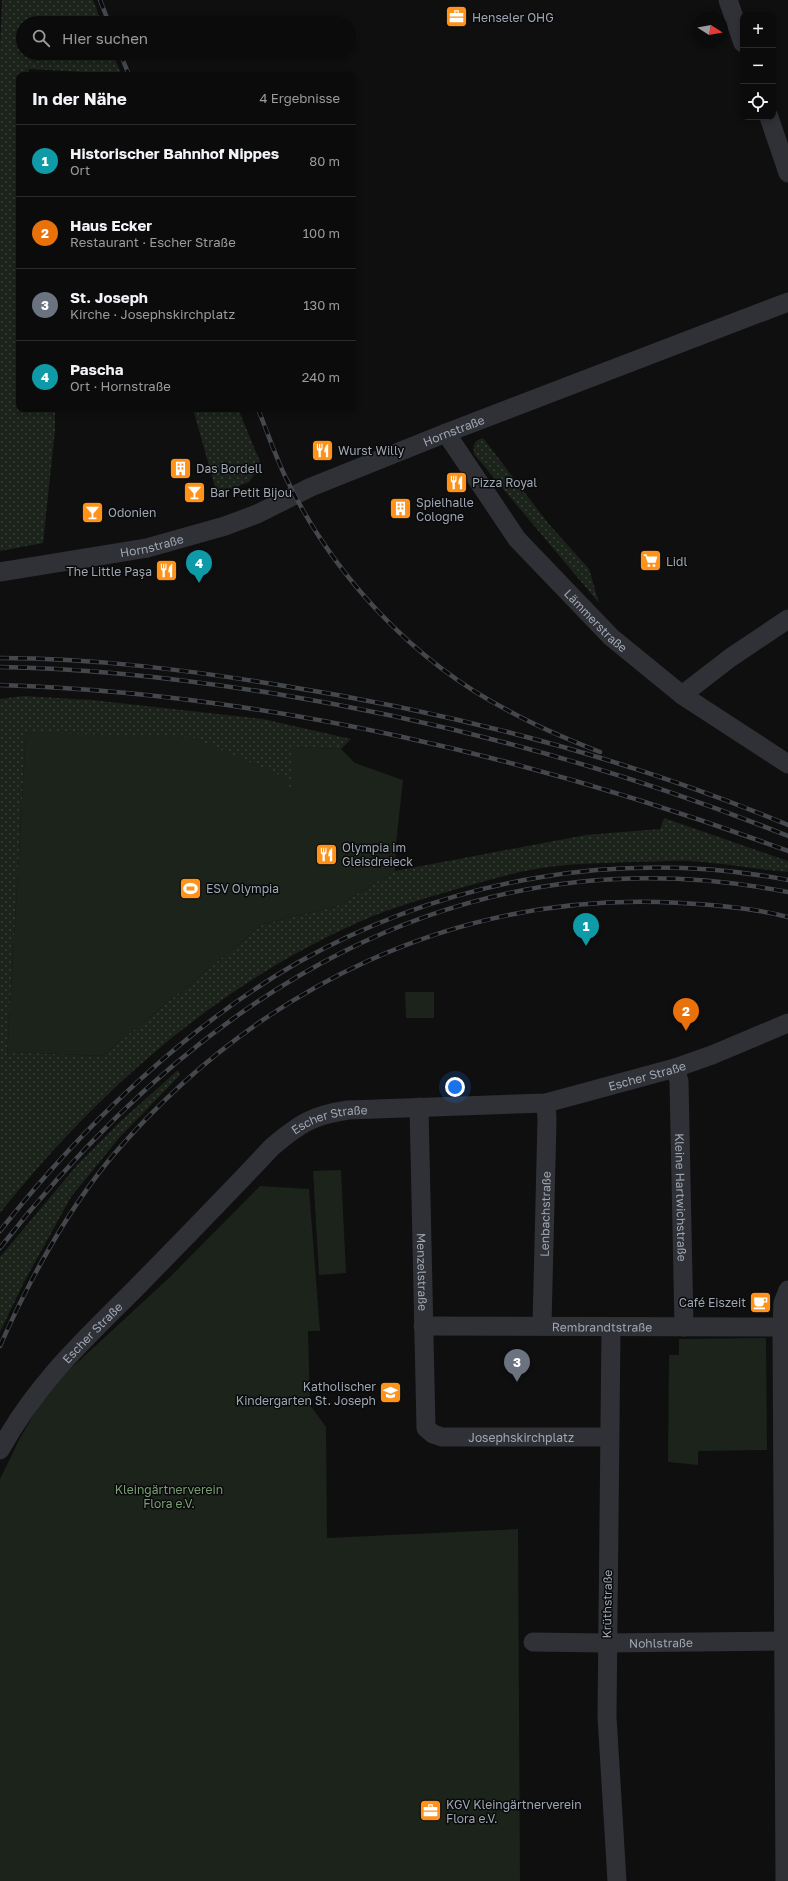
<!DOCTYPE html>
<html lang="de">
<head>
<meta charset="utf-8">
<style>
	:root { --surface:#0b0b0c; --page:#141415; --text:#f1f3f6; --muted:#9a9b9d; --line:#2b2b2d; --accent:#7c3aed }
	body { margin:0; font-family:"Golos Text",sans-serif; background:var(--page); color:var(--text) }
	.controls { position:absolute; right:12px; top:12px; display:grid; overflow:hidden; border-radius:8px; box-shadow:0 2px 6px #0003 }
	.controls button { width:36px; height:36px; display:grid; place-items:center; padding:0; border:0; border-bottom:1px solid var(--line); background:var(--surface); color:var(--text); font:20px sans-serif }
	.compass { position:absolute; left:692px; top:12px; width:36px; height:36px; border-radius:50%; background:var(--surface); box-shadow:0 2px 6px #0003; rotate:101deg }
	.you { position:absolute; left:455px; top:1087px; width:14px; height:14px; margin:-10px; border:3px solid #fff; border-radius:50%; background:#1a73e8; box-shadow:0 0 0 6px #1a73e833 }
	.badge { display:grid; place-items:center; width:26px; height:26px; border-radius:50%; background:var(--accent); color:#fff; font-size:13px; font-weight:700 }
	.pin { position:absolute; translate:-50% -33px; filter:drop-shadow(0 1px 2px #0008) }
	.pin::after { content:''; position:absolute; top:21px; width:14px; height:12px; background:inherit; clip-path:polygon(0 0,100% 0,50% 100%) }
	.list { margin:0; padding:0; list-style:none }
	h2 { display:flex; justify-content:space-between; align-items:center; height:52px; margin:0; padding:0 16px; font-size:17px }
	h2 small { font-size:13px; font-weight:400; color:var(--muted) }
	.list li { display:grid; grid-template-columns:26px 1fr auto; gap:12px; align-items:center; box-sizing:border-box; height:72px; padding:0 16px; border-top:1px solid var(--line) }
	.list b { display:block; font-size:15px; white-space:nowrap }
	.list p { margin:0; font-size:13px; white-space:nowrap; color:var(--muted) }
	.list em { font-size:13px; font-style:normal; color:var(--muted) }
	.icon { flex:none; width:22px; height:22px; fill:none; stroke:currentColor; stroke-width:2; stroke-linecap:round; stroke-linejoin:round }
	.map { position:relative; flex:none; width:788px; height:1881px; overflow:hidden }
	.search { position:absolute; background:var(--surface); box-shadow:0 2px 6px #0003; left:16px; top:16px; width:340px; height:44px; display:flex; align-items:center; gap:10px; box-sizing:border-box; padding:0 14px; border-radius:22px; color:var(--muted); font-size:15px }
	.panel { position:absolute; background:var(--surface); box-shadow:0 2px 6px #0003; left:16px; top:72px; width:340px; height:340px; border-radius:8px }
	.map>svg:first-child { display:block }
	.grass { fill:url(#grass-dots) }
	.green { fill:#1b231b }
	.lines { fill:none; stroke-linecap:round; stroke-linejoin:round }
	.minor { stroke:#303136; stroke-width:19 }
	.rail-casing { stroke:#44484d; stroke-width:4.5 }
	.rail { stroke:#0a0a0b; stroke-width:3; stroke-dasharray:9; stroke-linecap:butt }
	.labels { text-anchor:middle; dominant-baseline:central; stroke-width:3; stroke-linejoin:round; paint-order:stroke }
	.poi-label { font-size:12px; fill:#9ea7b3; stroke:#0a0a0b; text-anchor:start }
	.street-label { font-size:12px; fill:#9ea7b3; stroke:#0a0a0b }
	.park-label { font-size:12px; fill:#77a073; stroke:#0a0a0b }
</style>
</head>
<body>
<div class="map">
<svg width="788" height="1881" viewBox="0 0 788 1881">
	<defs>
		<pattern id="grass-dots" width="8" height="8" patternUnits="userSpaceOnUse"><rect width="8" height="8" fill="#1b231b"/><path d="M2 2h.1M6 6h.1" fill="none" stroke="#39403a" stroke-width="1.8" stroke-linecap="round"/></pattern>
	</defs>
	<rect width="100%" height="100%" fill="#0f0f10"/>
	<g class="grass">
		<polygon points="2,0 93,0 102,23 23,23 23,53 113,53 121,74 29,69 29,75 19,75 19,409 55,409 55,430 43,543 0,551 0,48"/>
		<polygon points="193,409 238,409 261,464 249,482 217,494"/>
		<path d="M483,438L548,523L589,569L599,603L474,454C473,445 473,441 483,438Z"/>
		<path d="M23,696L92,700L263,719L351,739L341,749L293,747V792L26,732L7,1058L15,1052L102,1056L263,924L337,906L395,871L586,835L660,829L664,818L788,861V872C755,869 722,863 689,861C671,860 652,862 634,862C605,863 576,863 548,867C519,871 492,879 464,887C433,896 403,904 373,916C224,978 100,1088 0,1213V699Z"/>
		<polygon points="178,1070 180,1075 119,1138 71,1197 24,1282 0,1332 0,1257 78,1164 121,1121"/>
	</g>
	<g class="green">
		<polygon points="26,732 194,738 284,777 292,791 293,747 341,749 355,763 403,780 396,844 395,871 337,906 263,924 102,1056 15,1052 7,1059"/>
		<polygon points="405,992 434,992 434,1018 406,1018"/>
		<polygon points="341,1170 346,1273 319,1275 313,1171"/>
		<polygon points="260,1186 309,1189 320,1331 308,1331 310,1405 326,1427 327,1538 518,1529 520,1881 0,1881 0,1479 20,1438 38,1407 67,1372 169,1278"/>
		<polygon points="766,1338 767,1450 698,1451 698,1465 668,1462 669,1355 679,1355 679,1339"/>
	</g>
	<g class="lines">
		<g class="minor">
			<polyline points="728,0 743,43"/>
			<polyline points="769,117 788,173"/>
			<path id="s1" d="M446,433L517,539L611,637L682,695L788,764"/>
			<path id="s2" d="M0,572L147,548L225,526L257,514L311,487L446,433L788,302"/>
			<polyline points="682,695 730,658 788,619"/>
			<path id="s3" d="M675,1068L679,1081L684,1327"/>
			<path id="s4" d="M419,1107L426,1428L433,1434L442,1437H609"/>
			<path id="s5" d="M542,1325L547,1120L546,1103"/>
			<path id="s6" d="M423,1326L782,1327"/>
			<polyline points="611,1327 607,1717 617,1881"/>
			<path id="s7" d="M0,1450C36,1384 83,1341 135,1289C181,1242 227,1195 272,1147C299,1124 313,1115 348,1110L546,1103L675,1068L712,1055L788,1023"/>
			<path id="s8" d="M533,1642L606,1643L788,1641"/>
			<polyline points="785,1881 782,1327 783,1303 788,1290"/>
		</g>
		<defs>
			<g id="rail">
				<polyline points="100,0 109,23"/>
				<polyline points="120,53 129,75"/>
				<path d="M258,409C267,431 275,455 285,476C332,574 412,661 509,711C538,727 569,740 600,752"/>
				<path d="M0,658C94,658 187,670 279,685C454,713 625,757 788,825"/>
				<path d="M0,667C91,668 182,679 271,693C449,722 621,769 788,836"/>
				<path d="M0,685C266,693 539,759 788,851"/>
				<path d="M0,1231C80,1129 184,1028 297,963C446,879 620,848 788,880"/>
				<path d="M0,1248C197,996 457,828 788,892"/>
				<path d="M0,1346C28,1282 69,1207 115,1153C259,986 459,890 681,903C716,905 754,908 788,917"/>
			</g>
		</defs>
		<use href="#rail" class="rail-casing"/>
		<use href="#rail" class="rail"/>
	</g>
	<defs>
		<symbol id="office-square" viewBox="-11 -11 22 22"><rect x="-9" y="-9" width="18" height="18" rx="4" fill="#ff9218" stroke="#0a0a0b"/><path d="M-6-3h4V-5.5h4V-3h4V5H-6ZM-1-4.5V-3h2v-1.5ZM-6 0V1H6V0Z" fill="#fff"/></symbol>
		<symbol id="restaurant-square" viewBox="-11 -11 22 22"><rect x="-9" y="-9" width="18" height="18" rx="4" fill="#ff9218" stroke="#0a0a0b"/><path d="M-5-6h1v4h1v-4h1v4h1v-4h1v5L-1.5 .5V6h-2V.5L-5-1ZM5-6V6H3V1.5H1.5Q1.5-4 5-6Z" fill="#fff"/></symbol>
		<symbol id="building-square" viewBox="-11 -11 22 22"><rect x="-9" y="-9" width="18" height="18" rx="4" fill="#ff9218" stroke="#0a0a0b"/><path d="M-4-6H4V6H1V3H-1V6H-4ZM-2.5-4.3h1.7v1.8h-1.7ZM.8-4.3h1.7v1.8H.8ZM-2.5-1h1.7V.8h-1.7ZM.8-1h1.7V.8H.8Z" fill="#fff"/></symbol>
		<symbol id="bar-square" viewBox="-11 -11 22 22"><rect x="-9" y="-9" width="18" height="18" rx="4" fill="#ff9218" stroke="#0a0a0b"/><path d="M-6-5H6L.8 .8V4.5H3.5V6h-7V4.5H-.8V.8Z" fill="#fff"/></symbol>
		<symbol id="supermarket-square" viewBox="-11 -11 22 22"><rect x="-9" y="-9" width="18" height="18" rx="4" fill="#ff9218" stroke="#0a0a0b"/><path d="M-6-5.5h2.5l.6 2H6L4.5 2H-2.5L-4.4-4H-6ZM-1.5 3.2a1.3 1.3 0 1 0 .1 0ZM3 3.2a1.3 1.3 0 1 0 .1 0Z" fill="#fff"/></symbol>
		<symbol id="stadium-square" viewBox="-11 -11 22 22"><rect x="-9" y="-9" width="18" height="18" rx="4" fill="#ff9218" stroke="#0a0a0b"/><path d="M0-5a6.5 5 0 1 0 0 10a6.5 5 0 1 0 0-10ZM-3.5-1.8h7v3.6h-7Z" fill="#fff"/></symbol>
		<symbol id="cafe-square" viewBox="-11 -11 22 22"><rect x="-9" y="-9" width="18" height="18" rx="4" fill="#ff9218" stroke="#0a0a0b"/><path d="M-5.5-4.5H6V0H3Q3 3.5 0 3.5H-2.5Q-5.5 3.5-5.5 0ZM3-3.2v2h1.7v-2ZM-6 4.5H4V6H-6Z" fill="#fff"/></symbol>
		<symbol id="school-square" viewBox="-11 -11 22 22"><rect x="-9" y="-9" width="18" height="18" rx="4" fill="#ff9218" stroke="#0a0a0b"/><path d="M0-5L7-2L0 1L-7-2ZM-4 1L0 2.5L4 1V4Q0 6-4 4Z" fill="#fff"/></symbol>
	</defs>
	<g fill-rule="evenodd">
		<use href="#office-square" x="444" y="4" width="25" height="25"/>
		<use href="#restaurant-square" x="310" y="438" width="25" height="25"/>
		<use href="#building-square" x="168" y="456" width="25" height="25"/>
		<use href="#restaurant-square" x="444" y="470" width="25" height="25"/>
		<use href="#bar-square" x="182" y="480" width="25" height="25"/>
		<use href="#building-square" x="388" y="496" width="25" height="25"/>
		<use href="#bar-square" x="80" y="500" width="25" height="25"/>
		<use href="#supermarket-square" x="638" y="548" width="25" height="25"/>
		<use href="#restaurant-square" x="154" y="558" width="25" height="25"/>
		<use href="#restaurant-square" x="314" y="842" width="25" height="25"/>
		<use href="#stadium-square" x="178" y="876" width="25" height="25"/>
		<use href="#cafe-square" x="748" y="1290" width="25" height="25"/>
		<use href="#school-square" x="378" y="1380" width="25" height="25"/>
		<use href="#office-square" x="418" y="1798" width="25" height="25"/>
	</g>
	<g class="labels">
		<g class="poi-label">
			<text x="472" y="17">Henseler OHG</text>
			<text x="338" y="450">Wurst Willy</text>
			<text x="196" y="468">Das Bordell</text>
			<text x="472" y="482">Pizza Royal</text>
			<text x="210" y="492">Bar Petit Bijou</text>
			<text x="416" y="502">Spielhalle<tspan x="416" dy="14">Cologne</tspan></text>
			<text x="108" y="512">Odonien</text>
			<text x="666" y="561">Lidl</text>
			<text x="152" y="571" text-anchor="end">The Little Paşa</text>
			<text x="342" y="847">Olympia im<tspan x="342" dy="14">Gleisdreieck</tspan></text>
			<text x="206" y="888">ESV Olympia</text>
			<text x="746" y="1302" text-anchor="end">Café Eiszeit</text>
			<text x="376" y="1386" text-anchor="end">Katholischer<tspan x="376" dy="14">Kindergarten St. Joseph</tspan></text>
			<text x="446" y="1804">KGV Kleingärtnerverein<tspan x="446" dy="14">Flora e.V.</tspan></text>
		</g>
		<g class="street-label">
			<text stroke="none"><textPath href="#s2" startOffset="478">Hornstraße</textPath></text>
			<text stroke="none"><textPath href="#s2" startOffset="154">Hornstraße</textPath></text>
			<text stroke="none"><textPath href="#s1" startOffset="241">Lämmerstraße</textPath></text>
			<text stroke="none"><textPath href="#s7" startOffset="797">Escher Straße</textPath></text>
			<text stroke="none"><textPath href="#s7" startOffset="474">Escher Straße</textPath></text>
			<text stroke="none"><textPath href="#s3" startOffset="130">Kleine Hartwichstraße</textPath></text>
			<text stroke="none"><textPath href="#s5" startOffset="111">Lenbachstraße</textPath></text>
			<text stroke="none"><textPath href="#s4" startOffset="165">Menzelstraße</textPath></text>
			<text stroke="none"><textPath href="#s6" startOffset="179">Rembrandtstraße</textPath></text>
			<text stroke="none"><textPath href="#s7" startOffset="150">Escher Straße</textPath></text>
			<text stroke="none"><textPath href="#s4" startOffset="419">Josephskirchplatz</textPath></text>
			<text transform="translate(607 1604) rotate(-89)">Krüthstraße</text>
			<text stroke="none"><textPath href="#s8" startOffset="128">Nohlstraße</textPath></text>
		</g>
		<g class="park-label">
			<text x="169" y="1489">Kleingärtnerverein<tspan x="169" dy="14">Flora e.V.</tspan></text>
		</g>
	</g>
</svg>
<div class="controls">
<button>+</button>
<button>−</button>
<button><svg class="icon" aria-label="locate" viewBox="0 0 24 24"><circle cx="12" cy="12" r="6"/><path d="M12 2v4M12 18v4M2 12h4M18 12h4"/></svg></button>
</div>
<svg class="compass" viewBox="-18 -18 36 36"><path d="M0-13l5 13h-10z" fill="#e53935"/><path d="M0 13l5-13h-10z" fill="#9a9b9d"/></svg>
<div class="you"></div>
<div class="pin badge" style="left:586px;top:946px;background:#0f9aa8">1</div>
<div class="pin badge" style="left:686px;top:1031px;background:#e8710a">2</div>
<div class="pin badge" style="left:517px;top:1382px;background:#6b7280">3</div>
<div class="pin badge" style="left:199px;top:583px;background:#0f9aa8">4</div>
<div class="search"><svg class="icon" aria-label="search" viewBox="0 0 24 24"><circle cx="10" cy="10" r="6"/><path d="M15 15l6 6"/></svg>Hier suchen</div>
<section class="panel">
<h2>In der Nähe<small>4 Ergebnisse</small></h2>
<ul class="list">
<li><span class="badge" style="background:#0f9aa8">1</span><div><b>Historischer Bahnhof Nippes</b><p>Ort</p></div><em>80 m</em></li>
<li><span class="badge" style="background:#e8710a">2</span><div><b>Haus Ecker</b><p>Restaurant · Escher Straße</p></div><em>100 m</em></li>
<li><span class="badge" style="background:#6b7280">3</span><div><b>St. Joseph</b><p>Kirche · Josephskirchplatz</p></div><em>130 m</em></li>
<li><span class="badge" style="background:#0f9aa8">4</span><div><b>Pascha</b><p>Ort · Hornstraße</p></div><em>240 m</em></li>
</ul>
</section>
</div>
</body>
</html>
